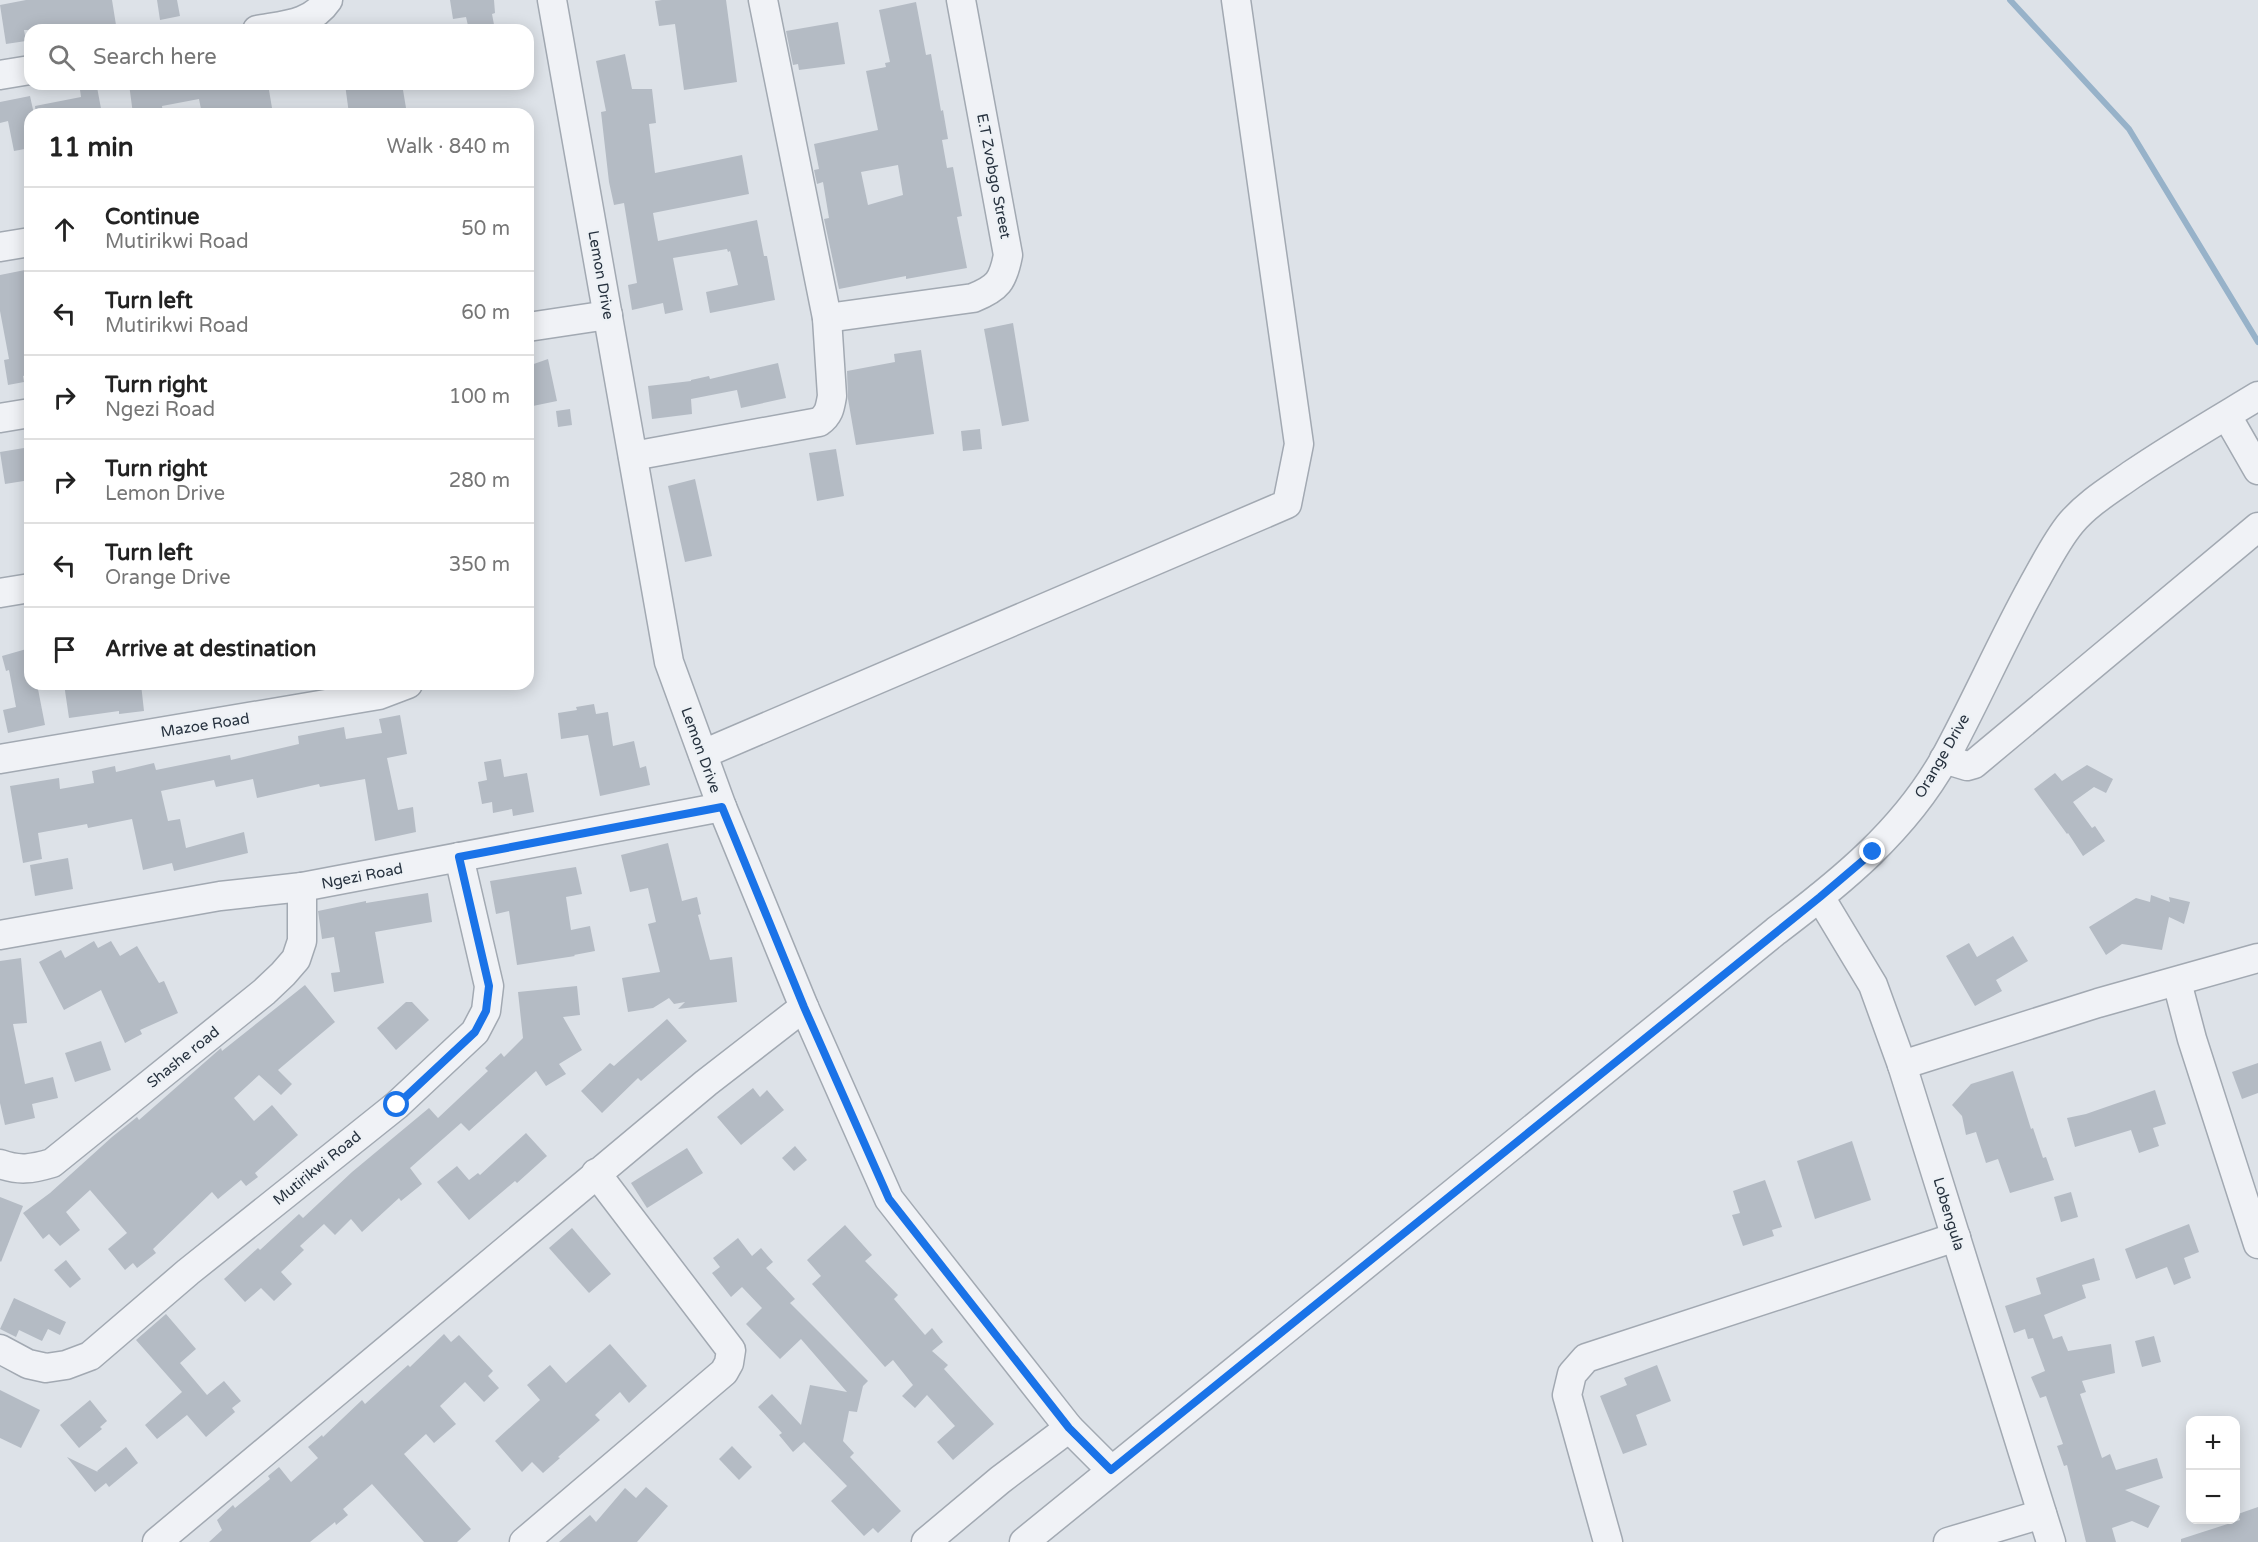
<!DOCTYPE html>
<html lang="en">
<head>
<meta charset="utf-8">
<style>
	:root { --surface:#fff; --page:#f2f2f2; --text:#222; --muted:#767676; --line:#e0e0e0 }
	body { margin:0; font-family:"Varela Round",sans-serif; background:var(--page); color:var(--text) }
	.controls { position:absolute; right:18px; bottom:18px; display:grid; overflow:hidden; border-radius:12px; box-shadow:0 3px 15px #0003 }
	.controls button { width:54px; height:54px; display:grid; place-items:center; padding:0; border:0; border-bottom:2px solid var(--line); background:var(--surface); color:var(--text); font:30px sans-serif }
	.stop { position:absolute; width:18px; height:18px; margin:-14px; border:4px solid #1a73e8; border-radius:50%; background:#fff }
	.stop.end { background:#1a73e8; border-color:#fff; box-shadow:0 2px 6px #0008 }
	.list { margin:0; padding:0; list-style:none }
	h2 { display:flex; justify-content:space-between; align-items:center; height:78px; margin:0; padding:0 24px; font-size:26px }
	h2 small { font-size:20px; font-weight:400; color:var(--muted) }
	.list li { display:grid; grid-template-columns:39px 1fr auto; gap:18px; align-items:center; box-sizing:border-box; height:84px; padding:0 24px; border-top:2px solid var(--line) }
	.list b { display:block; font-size:22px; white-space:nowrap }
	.list p { margin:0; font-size:20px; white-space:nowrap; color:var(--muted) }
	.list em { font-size:20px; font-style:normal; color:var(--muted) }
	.icon { flex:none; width:33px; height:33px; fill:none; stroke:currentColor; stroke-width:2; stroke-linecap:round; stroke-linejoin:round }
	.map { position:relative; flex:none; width:2258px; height:1542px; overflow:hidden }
	.search { position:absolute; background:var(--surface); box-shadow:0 3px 15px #0003; left:24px; top:24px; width:510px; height:66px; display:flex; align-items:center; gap:15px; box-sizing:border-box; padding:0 21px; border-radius:18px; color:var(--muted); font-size:22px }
	.panel { position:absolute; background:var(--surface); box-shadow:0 3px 15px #0003; left:24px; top:108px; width:510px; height:582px; border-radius:18px }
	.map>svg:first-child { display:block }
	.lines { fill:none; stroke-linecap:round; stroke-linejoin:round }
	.stream { stroke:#97b2c9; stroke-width:6 }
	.building { fill:#b4bbc4; fill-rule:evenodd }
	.minor-casing { stroke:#a2a9b2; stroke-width:31 }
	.minor { stroke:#f0f2f6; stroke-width:28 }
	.route { stroke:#1a73e8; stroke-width:8 }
	.labels { text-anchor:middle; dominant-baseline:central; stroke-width:4.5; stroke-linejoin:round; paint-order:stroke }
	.street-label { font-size:15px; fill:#26313e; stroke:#edf1f5 }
</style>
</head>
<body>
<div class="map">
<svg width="2258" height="1542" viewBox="0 0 2258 1542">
	<rect width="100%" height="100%" fill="#dde2e8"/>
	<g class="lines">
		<polyline class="stream" points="2010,0 2129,129 2258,342"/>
	</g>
	<g class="building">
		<polygon points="26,0 112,0 116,25 85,30 24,30 26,41 6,44 0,5"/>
		<polygon points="157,0 177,0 180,16 160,20"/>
		<polygon points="450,0 494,0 495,13 492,14 495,30 469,30 466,17 453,19"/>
		<polygon points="662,0 726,0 737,82 684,90 675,24 659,26 655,1"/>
		<path d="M916,2L926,55L931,54L941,111L943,110L948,139L942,140L947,168L953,167L962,216L957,217L967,268L906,279V276L839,289L824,219L829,218L823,182L817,184L814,170L819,169L814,144L878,130L866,71L886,67L885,63L890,62L879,10ZM898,165L903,195L868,205L861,172Z"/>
		<polygon points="838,22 845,64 799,70 798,64 793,65 786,31"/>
		<polygon points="625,54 632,89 652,89 656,123 649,124 655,173 742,155 749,194 653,213 658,241 757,220 764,256 767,256 775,300 710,313 706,292 738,285 730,251 728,252 727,249 673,258 683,310 665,314 663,303 632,310 628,285 637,283 624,203 614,205 609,182 601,112 606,111 596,61"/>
		<polygon points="129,84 268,84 273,114 202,114 199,99 162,106 163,114 133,114"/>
		<polygon points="345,84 402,84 407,114 349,114"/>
		<polygon points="97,87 102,114 36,114 35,106 81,97 80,90"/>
		<polygon points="30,96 34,114 30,114 30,148 14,151 8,121 0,123 0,102"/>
		<polygon points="30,269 30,374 23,376 24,382 8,385 4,360 9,359 0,311 0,275"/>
		<polygon points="1013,323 1029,421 1002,426 984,329"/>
		<polygon points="921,350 934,434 856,445 848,399 847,371 895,362 894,354"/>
		<polygon points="548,359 557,401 528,407 528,366"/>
		<polygon points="778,363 786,398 741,408 737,390 691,399 692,414 652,419 648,386 691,381 691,380 709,376 710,379"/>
		<polygon points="570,409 572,425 558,427 556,411"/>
		<polygon points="980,429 982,449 963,451 961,431"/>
		<polygon points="30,447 30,480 5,484 0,452"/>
		<polygon points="836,449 844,496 817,501 809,453"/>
		<polygon points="695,479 712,556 685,562 668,486"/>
		<polygon points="30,648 30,684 37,684 45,725 8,733 3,710 16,707 9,670 6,671 2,656"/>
		<polygon points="64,684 141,684 144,711 119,714 119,711 69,718"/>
		<polygon points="594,704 596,714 608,712 613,746 634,741 640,768 646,766 650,785 600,796 588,735 561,739 558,713 577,710 576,707"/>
		<polygon points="400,715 407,754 387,758 398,810 413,807 416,832 375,841 365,779 320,787 319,784 257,798 253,779 216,787 214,780 161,791 168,821 180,819 186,848 244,832 248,853 174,871 172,863 143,870 132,819 88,828 87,824 38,833 42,859 23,863 10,786 59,778 60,789 94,783 92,771 115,766 116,772 154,763 156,770 230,755 231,760 299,744 298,736 344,727 346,739 382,733 379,719"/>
		<polygon points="501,759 504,777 527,773 534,812 513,816 512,809 493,813 492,802 482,804 478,782 487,780 484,762"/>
		<polygon points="2087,765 2113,779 2106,793 2094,787 2073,802 2092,828 2095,826 2105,841 2083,856 2068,833 2067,834 2034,789 2055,773 2062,781"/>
		<polygon points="668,843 682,901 697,897 701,914 698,915 710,960 732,957 737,1002 678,1009 685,1002 674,1004 669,998 653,1008 628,1012 622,978 660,972 648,924 656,922 648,888 630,892 621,855"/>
		<polygon points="68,858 73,889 35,896 30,865"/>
		<polygon points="576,867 582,894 566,897 571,930 590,926 595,951 574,955 575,956 517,965 509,911 496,914 490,881"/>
		<polygon points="428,893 432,922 375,932 384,983 334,992 331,973 340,972 334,937 322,939 318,911 366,901 366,903"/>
		<polygon points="2151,895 2170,902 2169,897 2190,902 2184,924 2169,917 2162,950 2122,944 2106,955 2089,927 2136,898 2150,902"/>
		<polygon points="2013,936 2028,961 1996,980 2002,991 1975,1006 1946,956 1969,943 1977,957"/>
		<polygon points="94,941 98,948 111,941 120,956 137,946 159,983 164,981 178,1013 140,1030 142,1034 125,1043 101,990 64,1010 39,962 61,950 65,958"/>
		<polygon points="21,958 27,1023 13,1024 25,1084 53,1077 58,1098 32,1104 35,1118 5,1125 0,1103 0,961"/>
		<polygon points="305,985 335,1022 278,1070 292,1084 281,1095 259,1075 234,1098 254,1121 272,1105 298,1135 255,1173 258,1177 246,1186 241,1180 218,1199 212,1192 153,1249 156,1253 137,1268 133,1263 125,1270 108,1249 127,1233 90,1190 66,1212 80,1230 60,1246 49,1234 43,1239 23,1213 50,1193 112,1137 137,1117 139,1120 221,1048 222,1051"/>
		<polygon points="577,986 580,1015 563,1017 582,1050 559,1064 566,1074 546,1086 536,1071 469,1131 461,1123 410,1168 422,1184 401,1201 399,1198 362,1232 351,1219 335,1235 324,1224 300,1246 304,1250 281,1272 292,1284 274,1301 261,1288 245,1302 224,1279 258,1248 260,1250 299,1214 303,1218 352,1172 429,1108 438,1118 488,1071 485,1068 501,1053 504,1057 523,1038 518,992"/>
		<polygon points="406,1002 412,1002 429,1020 396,1050 377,1028"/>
		<polygon points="667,1019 687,1041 641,1081 638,1078 602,1113 581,1091 610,1063 614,1066"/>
		<polygon points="101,1041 111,1070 75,1082 65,1053"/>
		<polygon points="2258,1063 2258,1093 2242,1099 2232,1072"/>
		<polygon points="2013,1071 2031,1129 2033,1128 2043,1158 2046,1157 2054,1180 2010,1193 1998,1159 1986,1163 1976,1132 1966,1135 1962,1116 1952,1105 1971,1084"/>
		<polygon points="753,1088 760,1097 767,1090 784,1110 741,1145 717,1117"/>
		<polygon points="2155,1090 2166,1124 2153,1128 2159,1146 2139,1153 2131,1130 2075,1147 2067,1118 2086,1114"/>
		<polygon points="526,1133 547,1156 517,1183 515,1181 469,1220 437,1182 457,1166 469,1180 478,1173 480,1175"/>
		<polygon points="1852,1141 1871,1200 1815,1219 1797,1161"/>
		<polygon points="795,1146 807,1160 794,1171 782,1158"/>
		<polygon points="687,1148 703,1173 647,1208 631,1183"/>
		<polygon points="1765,1180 1782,1227 1772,1230 1774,1236 1743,1246 1732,1215 1740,1213 1733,1191"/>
		<polygon points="2071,1192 2078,1217 2061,1222 2054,1197"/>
		<polygon points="0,1197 23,1206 1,1262 0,1261"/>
		<polygon points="2189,1224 2199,1252 2184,1258 2191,1278 2174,1285 2167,1267 2136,1279 2125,1249"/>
		<polygon points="845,1225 872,1255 865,1261 898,1295 894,1299 925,1335 932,1328 943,1342 932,1351 948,1365 944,1369 994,1424 953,1460 937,1442 955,1426 927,1395 915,1408 902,1396 913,1385 893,1360 885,1367 812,1284 821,1276 807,1260"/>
		<polygon points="572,1228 611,1274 589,1293 549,1248"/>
		<polygon points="738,1238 752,1256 761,1248 773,1262 766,1268 795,1299 790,1303 868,1381 863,1386 857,1412 849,1411 843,1441 854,1453 850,1457 901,1511 878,1533 873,1528 864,1536 831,1501 847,1486 804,1442 793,1452 779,1435 782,1433 758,1407 772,1394 801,1425 810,1385 847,1392 801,1339 780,1359 746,1324 762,1308 742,1287 731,1297 712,1273 720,1267 713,1258"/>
		<polygon points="2094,1258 2100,1280 2082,1285 2086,1298 2044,1315 2053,1339 2062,1336 2068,1351 2111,1344 2115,1373 2082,1381 2086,1392 2080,1394 2102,1458 2110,1454 2116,1470 2157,1458 2163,1478 2125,1490 2160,1506 2148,1528 2132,1521 2112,1528 2116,1542 2086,1542 2067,1465 2064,1466 2057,1446 2063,1444 2046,1396 2040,1398 2031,1377 2045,1371 2033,1338 2028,1339 2025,1329 2014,1333 2005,1306 2041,1294 2036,1278"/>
		<polygon points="66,1260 81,1279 70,1288 54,1270"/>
		<polygon points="14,1298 66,1322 60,1335 48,1329 42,1341 19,1330 16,1337 0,1329"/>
		<polygon points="166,1314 196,1349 180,1363 207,1395 224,1381 241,1401 232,1408 235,1412 206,1437 187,1415 157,1439 145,1425 182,1392 136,1340"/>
		<polygon points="444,1334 451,1342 459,1335 493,1371 488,1376 499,1388 484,1402 465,1382 440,1406 456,1424 434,1443 426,1434 404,1454 471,1529 457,1542 424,1542 372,1484 343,1509 348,1515 336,1525 335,1522 310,1542 209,1542 222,1530 217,1520 233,1505 235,1508 270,1479 268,1476 279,1467 291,1482 318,1458 308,1447 322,1435 323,1437 362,1400 365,1404 408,1365 410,1367"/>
		<polygon points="2154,1336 2161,1362 2142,1367 2135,1341"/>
		<polygon points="610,1344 647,1386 629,1403 620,1392 595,1415 600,1420 558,1457 560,1458 543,1473 532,1462 522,1472 495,1441 540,1400 527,1385 550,1365 566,1383"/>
		<polygon points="1657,1365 1671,1401 1636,1415 1647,1445 1623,1454 1600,1396 1627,1385 1624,1378"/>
		<polygon points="0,1390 40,1410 21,1448 0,1438"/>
		<polygon points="90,1400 107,1421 100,1427 102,1429 79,1448 60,1425"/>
		<polygon points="732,1446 752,1467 739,1480 719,1459"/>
		<polygon points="126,1447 138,1463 109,1487 106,1483 95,1492 67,1457 98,1472 97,1471"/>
		<polygon points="646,1487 668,1506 637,1542 559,1542 590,1515 596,1522 625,1488 636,1498"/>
		<polygon points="2258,1507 2258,1542 2181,1542 2181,1539 2240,1520 2238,1514"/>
	</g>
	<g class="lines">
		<defs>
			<g id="minor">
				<polyline points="552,0 669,662 722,807 804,1007 889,1199 1069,1428 1111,1470"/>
				<path d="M257,30C284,25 311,25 328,0"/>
				<polyline points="0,75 30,70"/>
				<polyline points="0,247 30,242"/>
				<path d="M827,318L973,298C998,288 1003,281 1008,255L961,0"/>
				<polyline points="528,327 608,315"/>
				<polyline points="2227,416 2258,470"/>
				<polyline points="0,418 30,413"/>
				<path d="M633,456L819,422C829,415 830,408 832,396L827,318L763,0"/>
				<polyline points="0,593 30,588"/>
				<polyline points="703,754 1287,504 1299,444 1236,0"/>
				<polyline points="0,759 379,695 408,684"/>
				<polyline points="1944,759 1967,766 1974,764 2258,527"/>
				<polyline points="1820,897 1873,985 1902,1065 2051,1542"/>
				<polyline points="0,935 220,896 302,887 722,807"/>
				<polyline points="2177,982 2192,1039 2258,1244"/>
				<polyline points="1902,1065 2098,1003 2258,958"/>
				<path d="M0,1164C19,1171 32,1169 52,1163L264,992L283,974L296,959L302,941V887"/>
				<polyline points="0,1349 28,1364 46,1368 66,1365 90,1356 188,1272 397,1105 475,1032 486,1011 489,986 459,857"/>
				<polyline points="157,1542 706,1083 804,1007"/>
				<polyline points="524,1542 724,1372 729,1363 731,1350 596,1173"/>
				<polyline points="926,1542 1000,1480 1069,1428"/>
				<path d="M1024,1542L1776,931C1841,882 1904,831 1945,758C1976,701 2002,641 2033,585C2045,564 2056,541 2071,523C2088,503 2110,490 2131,475C2172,447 2215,422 2258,396"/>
				<polyline points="1608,1542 1567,1395 1572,1374 1586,1358 1956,1237"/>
				<polyline points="1948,1542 2042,1514"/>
			</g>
		</defs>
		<use href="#minor" class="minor-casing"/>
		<use href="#minor" class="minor"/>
	</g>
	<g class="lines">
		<polyline class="route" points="397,1105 475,1032 486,1011 489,986 459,857 722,807 804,1007 889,1199 1069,1428 1111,1470 1820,897 1873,852"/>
	</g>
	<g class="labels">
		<g class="street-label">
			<text transform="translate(994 176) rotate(79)">E.T Zvobgo Street</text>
			<text transform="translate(601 275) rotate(80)">Lemon Drive</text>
			<text transform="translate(205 725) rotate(-9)">Mazoe Road</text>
			<text transform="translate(701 750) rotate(70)">Lemon Drive</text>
			<text transform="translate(1942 756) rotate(-60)">Orange Drive</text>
			<text transform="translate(362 876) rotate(-11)">Ngezi Road</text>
			<text transform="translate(183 1057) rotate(-39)">Shashe road</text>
			<text transform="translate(317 1168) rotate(-39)">Mutirikwi Road</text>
			<text transform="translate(1949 1214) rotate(73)">Lobengula</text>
		</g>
	</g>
</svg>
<div class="controls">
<button>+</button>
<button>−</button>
</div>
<div class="stop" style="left:397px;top:1105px"></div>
<div class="stop end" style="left:1873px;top:852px"></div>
<div class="search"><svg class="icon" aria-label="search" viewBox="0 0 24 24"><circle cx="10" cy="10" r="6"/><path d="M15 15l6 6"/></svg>Search here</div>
<section class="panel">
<h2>11 min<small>Walk · 840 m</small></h2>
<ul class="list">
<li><svg class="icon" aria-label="ahead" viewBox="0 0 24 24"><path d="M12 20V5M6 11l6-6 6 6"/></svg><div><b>Continue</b><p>Mutirikwi Road</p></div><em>50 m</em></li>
<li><svg class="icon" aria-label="left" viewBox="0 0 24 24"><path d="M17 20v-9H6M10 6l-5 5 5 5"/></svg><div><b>Turn left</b><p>Mutirikwi Road</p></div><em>60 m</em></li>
<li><svg class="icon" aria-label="right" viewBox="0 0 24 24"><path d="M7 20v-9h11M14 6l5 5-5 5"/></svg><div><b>Turn right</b><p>Ngezi Road</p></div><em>100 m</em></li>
<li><svg class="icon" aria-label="right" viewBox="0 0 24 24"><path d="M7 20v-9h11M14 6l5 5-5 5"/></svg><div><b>Turn right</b><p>Lemon Drive</p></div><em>280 m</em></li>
<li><svg class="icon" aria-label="left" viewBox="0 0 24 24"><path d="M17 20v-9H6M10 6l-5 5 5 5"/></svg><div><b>Turn left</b><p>Orange Drive</p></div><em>350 m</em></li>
<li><svg class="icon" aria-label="arrive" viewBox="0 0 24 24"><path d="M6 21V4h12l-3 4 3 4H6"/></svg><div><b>Arrive at destination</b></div></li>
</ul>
</section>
</div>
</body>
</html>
